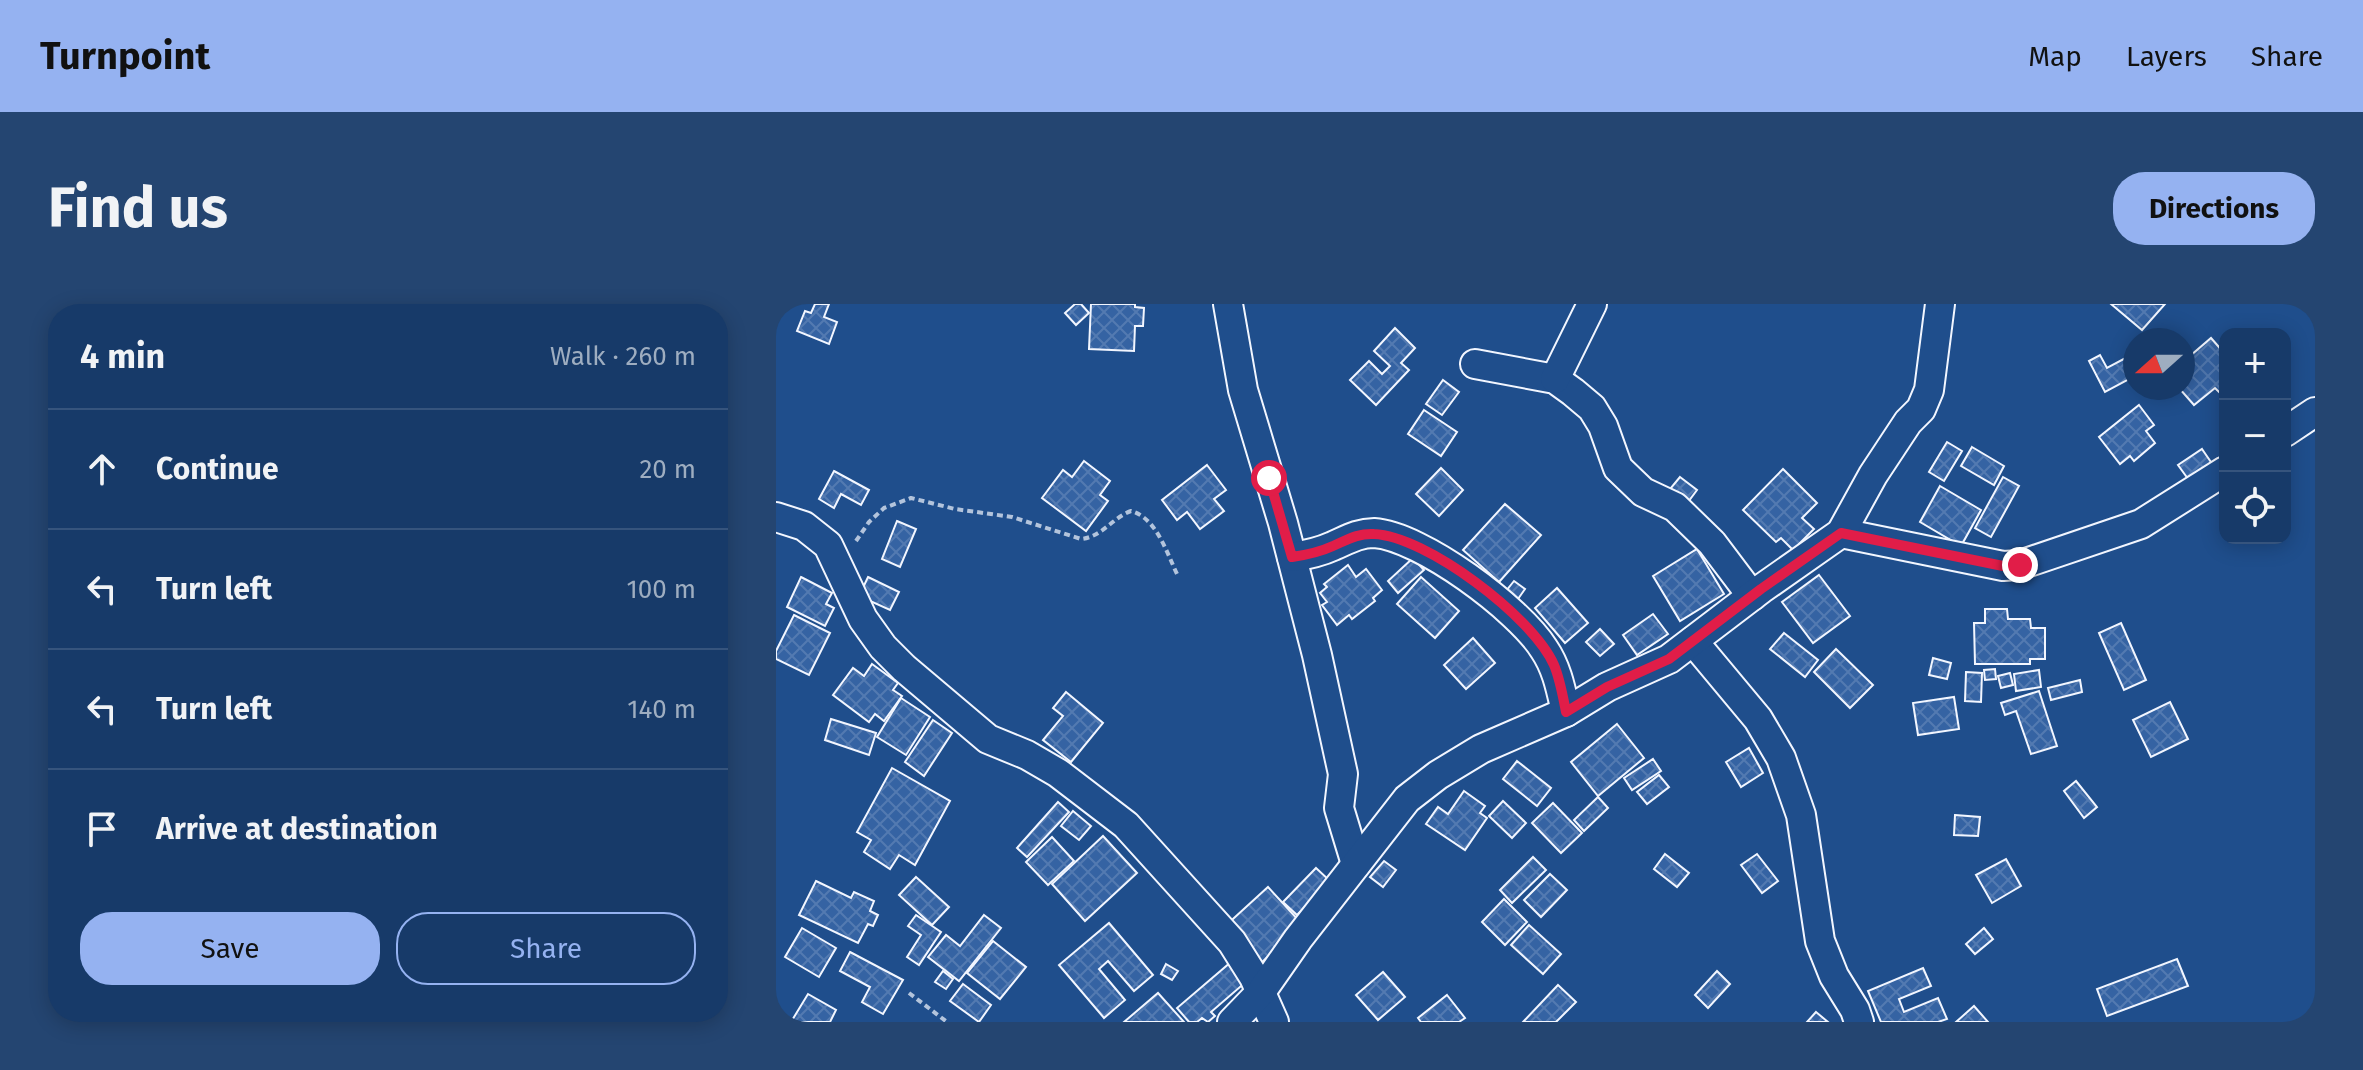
<!DOCTYPE html>
<html lang="en">
<head>
<meta charset="utf-8">
<style>
	:root { --surface:#173a69; --page:#244571; --text:#f1f3f6; --muted:#9eadc0; --line:#36547d; --accent:#95b2f1 }
	body { margin:0; font-family:"Fira Sans",sans-serif; background:var(--page); color:var(--text) }
	.controls { position:absolute; right:24px; top:24px; display:grid; overflow:hidden; border-radius:16px; box-shadow:0 4px 20px #0003 }
	.controls button { width:72px; height:72px; display:grid; place-items:center; padding:0; border:0; border-bottom:2px solid var(--line); background:var(--surface); color:var(--text); font:40px sans-serif }
	.compass { position:absolute; left:1347px; top:24px; width:72px; height:72px; border-radius:50%; background:var(--surface); box-shadow:0 4px 20px #0003; rotate:249deg }
	.stop { position:absolute; width:24px; height:24px; margin:-18px; border:6px solid #e11d48; border-radius:50%; background:#fff }
	.stop.end { background:#e11d48; border-color:#fff; box-shadow:0 2px 8px #0008 }
	.list { margin:0; padding:0; list-style:none }
	h2 { display:flex; justify-content:space-between; align-items:center; height:104px; margin:0; padding:0 32px; font-size:34px }
	h2 small { font-size:26px; font-weight:400; color:var(--muted) }
	.list li { display:grid; grid-template-columns:52px 1fr auto; gap:24px; align-items:center; box-sizing:border-box; height:120px; padding:0 32px; border-top:2px solid var(--line) }
	.list b { display:block; font-size:30px; white-space:nowrap }
	.list em { font-size:26px; font-style:normal; color:var(--muted) }
	.actions { display:flex; gap:16px; padding:24px 32px }
	.actions a { flex:1; padding:18px 0; border:2px solid var(--accent); border-radius:32px; text-align:center; font-size:28px; color:var(--accent) }
	.actions .main { background:var(--accent); color:#111 }
	.icon { flex:none; width:44px; height:44px; fill:none; stroke:currentColor; stroke-width:2; stroke-linecap:round; stroke-linejoin:round }
	.map { position:relative; flex:none; width:1539px; height:718px; overflow:hidden; border-radius:32px }
	header { display:flex; align-items:center; gap:48px; box-sizing:border-box; height:112px; padding:0 40px; background:var(--accent); color:#111 }
	header strong { font-size:38px }
	nav { display:flex; gap:44px; margin-inline-start:auto; font-size:28px }
	.intro { display:flex; align-items:center; justify-content:space-between; box-sizing:border-box; height:192px; padding:0 48px }
	h1 { margin:0; font-size:56px }
	.button { padding:20px 36px; border-radius:32px; background:var(--accent); color:#111; font-size:28px; font-weight:700 }
	main { display:flex; gap:48px; padding:0 48px }
	aside { flex:1; background:var(--surface); border-radius:32px; box-shadow:0 4px 20px #0003 }
	.map>svg:first-child { display:block }
	.building { fill:url(#building-cross-hatch); stroke:#f2f6ff; stroke-width:2 }
	.lines { fill:none; stroke-linecap:round; stroke-linejoin:round }
	.minor-casing { stroke:#f2f6ff; stroke-width:32 }
	.path { stroke:#b3c4dc; stroke-width:4; stroke-dasharray:6 4; stroke-linecap:butt }
	.minor { stroke:#1f4e8c; stroke-width:28 }
	.route { stroke:#e11d48; stroke-width:10 }
</style>
</head>
<body>
<header>
<strong>Turnpoint</strong>
<nav><a>Map</a><a>Layers</a><a>Share</a></nav>
</header>
<div class="intro"><h1>Find us</h1><a class="button">Directions</a></div>
<main>
<aside>
<h2>4 min<small>Walk · 260 m</small></h2>
<ul class="list">
<li><svg class="icon" aria-label="ahead" viewBox="0 0 24 24"><path d="M12 20V5M6 11l6-6 6 6"/></svg><div><b>Continue</b></div><em>20 m</em></li>
<li><svg class="icon" aria-label="left" viewBox="0 0 24 24"><path d="M17 20v-9H6M10 6l-5 5 5 5"/></svg><div><b>Turn left</b></div><em>100 m</em></li>
<li><svg class="icon" aria-label="left" viewBox="0 0 24 24"><path d="M17 20v-9H6M10 6l-5 5 5 5"/></svg><div><b>Turn left</b></div><em>140 m</em></li>
<li><svg class="icon" aria-label="arrive" viewBox="0 0 24 24"><path d="M6 21V4h12l-3 4 3 4H6"/></svg><div><b>Arrive at destination</b></div></li>
</ul>
<div class="actions"><a class="main">Save</a><a>Share</a></div>
</aside>
<div class="map">
<svg width="1539" height="718" viewBox="0 0 1539 718">
	<defs>
		<pattern id="building-cross-hatch" width="8" height="8" patternUnits="userSpaceOnUse" patternTransform="scale(2)"><rect width="8" height="8" fill="#3563a3"/><path d="M0 0l8 8M0 8l8-8" fill="none" stroke="#537ab1"/></pattern>
	</defs>
	<rect width="100%" height="100%" fill="#1f4e8c"/>
	<g class="building">
		<polygon points="39,0 53,0 48,13 61,18 53,40 21,27 29,7 35,9"/>
		<polygon points="299,0 305,0 313,9 300,21 289,9"/>
		<polygon points="315,0 359,0 359,3 368,4 367,22 359,22 358,47 313,45"/>
		<polygon points="1335,0 1389,0 1366,26"/>
		<polygon points="619,24 639,44 625,59 633,66 600,101 574,76 593,57 606,70 614,62 598,47"/>
		<polygon points="1435,34 1449,50 1449,85 1444,89 1439,84 1418,101 1403,84 1407,84 1407,58"/>
		<polygon points="1359,49 1359,72 1329,88 1313,57 1324,51 1331,64"/>
		<polygon points="667,76 683,88 666,111 650,100"/>
		<polygon points="1363,101 1378,121 1370,127 1379,139 1358,157 1354,152 1344,160 1323,133"/>
		<polygon points="648,106 681,128 665,152 632,130"/>
		<polygon points="1171,138 1186,147 1168,177 1153,168"/>
		<polygon points="1196,143 1228,162 1218,181 1185,162"/>
		<polygon points="1426,145 1439,164 1415,179 1402,161"/>
		<polygon points="308,157 334,177 324,191 332,197 310,227 266,194 287,166 296,173"/>
		<polygon points="431,161 450,186 438,195 448,207 424,225 411,208 401,216 386,196"/>
		<polygon points="665,164 687,186 663,212 640,190"/>
		<polygon points="1007,165 1041,199 1026,214 1038,225 1017,246 1005,234 1000,238 967,206"/>
		<polygon points="58,167 93,186 85,201 65,190 58,204 43,195"/>
		<polygon points="904,173 921,186 912,198 894,185"/>
		<polygon points="1227,173 1243,182 1215,233 1199,224"/>
		<polygon points="1164,182 1205,206 1185,242 1144,218"/>
		<polygon points="729,200 765,231 723,278 687,246"/>
		<polygon points="121,217 140,225 124,263 106,255"/>
		<polygon points="921,245 948,290 904,317 877,272"/>
		<polygon points="637,254 648,266 622,289 612,277"/>
		<polygon points="572,261 580,273 590,265 606,286 597,294 599,297 576,315 573,311 561,321 546,301 551,298 544,289 551,283 548,280"/>
		<polygon points="1043,271 1074,312 1037,339 1006,298"/>
		<polygon points="25,273 56,289 50,300 58,304 49,322 11,303"/>
		<polygon points="92,273 123,288 114,306 83,292"/>
		<polygon points="645,273 683,307 659,334 621,300"/>
		<polygon points="738,277 749,285 742,295 730,287"/>
		<polygon points="781,284 812,319 789,339 759,304"/>
		<polygon points="1209,305 1231,305 1232,315 1254,315 1255,324 1269,324 1269,355 1254,355 1254,360 1199,360 1198,319 1209,319"/>
		<polygon points="877,310 892,330 861,351 847,331"/>
		<polygon points="18,311 54,329 33,371 0,355 0,347"/>
		<polygon points="1345,319 1370,376 1348,386 1323,329"/>
		<polygon points="824,325 838,340 824,352 810,338"/>
		<polygon points="1008,329 1042,356 1029,373 994,345"/>
		<polygon points="697,334 719,359 690,385 668,361"/>
		<polygon points="1060,345 1097,381 1074,404 1038,368"/>
		<polygon points="1157,354 1175,359 1171,375 1153,371"/>
		<polygon points="96,360 122,379 117,386 126,392 108,417 99,410 93,418 57,391 77,364 88,372"/>
		<polygon points="1219,365 1220,375 1209,376 1208,366"/>
		<polygon points="1263,366 1265,383 1240,387 1238,370"/>
		<polygon points="1190,368 1206,369 1205,398 1189,397"/>
		<polygon points="1234,369 1237,381 1225,384 1222,372"/>
		<polygon points="1304,376 1306,388 1275,396 1272,384"/>
		<polygon points="1263,387 1281,442 1255,450 1240,407 1229,411 1225,399"/>
		<polygon points="290,388 327,419 295,458 267,436 287,412 277,404"/>
		<polygon points="1178,393 1183,425 1142,431 1137,399"/>
		<polygon points="125,394 154,413 130,451 101,433"/>
		<polygon points="1394,398 1412,435 1375,453 1357,416"/>
		<polygon points="55,415 100,429 93,451 49,436"/>
		<polygon points="157,416 176,429 148,472 129,458"/>
		<polygon points="841,420 868,454 822,492 795,458"/>
		<polygon points="973,444 987,469 965,483 950,458"/>
		<polygon points="877,455 885,467 856,486 848,474"/>
		<polygon points="741,457 775,484 761,502 727,475"/>
		<polygon points="116,464 174,497 139,561 123,551 114,565 88,548 95,536 81,528"/>
		<polygon points="883,471 893,483 871,500 861,488"/>
		<polygon points="1300,477 1321,503 1308,514 1288,487"/>
		<polygon points="688,487 709,502 704,509 711,514 689,546 650,520 662,503 672,510"/>
		<polygon points="822,493 832,504 808,527 798,516"/>
		<polygon points="727,497 750,519 736,534 713,512"/>
		<polygon points="282,498 293,508 251,553 241,544"/>
		<polygon points="777,499 806,529 785,549 756,519"/>
		<polygon points="297,507 315,522 303,536 285,522"/>
		<polygon points="1179,511 1204,513 1202,532 1178,531"/>
		<polygon points="327,532 361,569 309,617 276,580"/>
		<polygon points="276,533 298,557 272,581 250,558"/>
		<polygon points="889,550 913,569 901,583 878,565"/>
		<polygon points="981,550 1002,577 986,589 965,561"/>
		<polygon points="757,553 770,566 736,599 724,586"/>
		<polygon points="1230,555 1245,582 1216,599 1200,571"/>
		<polygon points="608,557 620,566 607,583 594,573"/>
		<polygon points="540,564 554,577 521,611 507,598"/>
		<polygon points="774,570 791,586 765,613 748,596"/>
		<polygon points="140,573 173,603 156,621 123,591"/>
		<polygon points="40,577 75,594 78,588 98,597 94,607 102,611 97,622 92,620 82,639 23,611"/>
		<polygon points="492,583 526,620 482,662 447,624"/>
		<polygon points="728,595 751,618 729,641 706,618"/>
		<polygon points="140,611 165,628 143,661 131,653 145,631 132,622"/>
		<polygon points="208,611 225,624 183,677 152,653 170,631 184,642"/>
		<polygon points="333,619 377,671 358,687 332,657 323,665 349,696 328,714 283,661"/>
		<polygon points="753,621 785,650 767,670 735,641"/>
		<polygon points="26,624 60,644 43,673 9,653"/>
		<polygon points="1208,624 1217,635 1199,650 1190,640"/>
		<polygon points="217,637 250,663 224,695 191,669"/>
		<polygon points="74,648 127,676 107,710 86,698 94,683 64,667"/>
		<polygon points="1401,655 1412,682 1331,712 1321,685"/>
		<polygon points="455,658 471,677 435,708 439,712 432,718 426,714 421,718 413,718 401,704"/>
		<polygon points="390,660 402,667 396,676 385,670"/>
		<polygon points="1147,664 1155,682 1123,695 1128,708 1162,694 1171,715 1162,718 1105,718 1092,687"/>
		<polygon points="167,667 177,675 170,685 159,678"/>
		<polygon points="941,667 954,680 932,704 919,691"/>
		<polygon points="607,668 629,693 602,716 580,691"/>
		<polygon points="187,680 215,701 203,718 174,697"/>
		<polygon points="782,681 800,698 780,718 747,718"/>
		<polygon points="382,689 408,718 348,718"/>
		<polygon points="32,690 60,706 54,718 15,718"/>
		<polygon points="671,691 689,714 683,718 645,718 642,714"/>
		<polygon points="1198,702 1212,718 1180,718"/>
		<polygon points="1040,708 1052,718 1031,718"/>
	</g>
	<g class="lines">
		<defs>
			<g id="minor">
				<polyline points="452,0 467,86 507,219 541,351 567,470 563,504 580,560"/>
				<polyline points="699,60 779,75 797,88 816,104 827,122 842,164 867,188 899,203 936,239 976,292"/>
				<polyline points="779,75 816,0"/>
				<polyline points="1509,128 1539,108"/>
				<polyline points="0,213 28,222 52,241 87,315 107,343 128,364 212,435 251,451 282,469 350,521 456,638 478,673 498,718"/>
				<polyline points="1065,229 1227,262 1244,261 1365,220 1449,167"/>
				<path d="M516,253C530,251 544,248 557,242C571,236 582,229 598,229C645,232 743,305 768,345C781,364 785,386 790,408"/>
				<polyline points="917,337 982,415 1005,454 1025,511 1044,637 1058,672 1079,706 1083,718"/>
				<polyline points="456,718 485,688 522,635 631,495 662,471 705,445 790,408 831,383 893,355 985,285 1065,229 1097,171 1132,118 1145,105 1153,86 1164,0"/>
			</g>
		</defs>
		<use href="#minor" class="minor-casing"/>
		<g class="path">
			<path d="M80,237L93,218L108,204L135,194L179,205L236,213L305,235C326,233 336,214 355,207C381,214 391,250 402,272"/>
			<polyline points="133,689 171,718"/>
		</g>
		<use href="#minor" class="minor"/>
	</g>
	<g class="lines">
		<path class="route" d="M493,174L516,253C530,251 544,248 557,242C571,236 582,229 598,230C650,232 757,313 778,361C784,375 787,393 790,408L831,383L893,355L985,285L1065,229L1227,262L1244,261"/>
	</g>
</svg>
<div class="controls">
<button>+</button>
<button>−</button>
<button><svg class="icon" aria-label="locate" viewBox="0 0 24 24"><circle cx="12" cy="12" r="6"/><path d="M12 2v4M12 18v4M2 12h4M18 12h4"/></svg></button>
</div>
<svg class="compass" viewBox="-18 -18 36 36"><path d="M0-13l5 13h-10z" fill="#e53935"/><path d="M0 13l5-13h-10z" fill="#9eadc0"/></svg>
<div class="stop" style="left:493px;top:174px"></div>
<div class="stop end" style="left:1244px;top:261px"></div>
</div>
</main>
</body>
</html>
